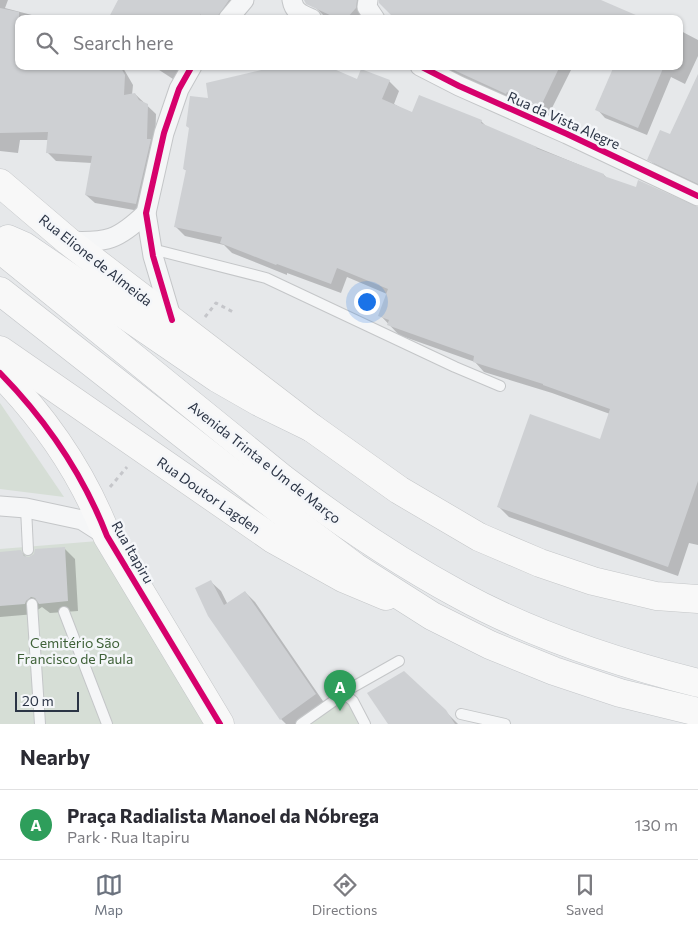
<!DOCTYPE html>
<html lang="en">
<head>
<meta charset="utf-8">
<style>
	:root { --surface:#fff; --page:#f7f7f7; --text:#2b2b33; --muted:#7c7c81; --line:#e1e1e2; --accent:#6c737f }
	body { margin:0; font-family:Commissioner,sans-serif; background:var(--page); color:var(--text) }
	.scale { position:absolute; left:15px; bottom:12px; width:64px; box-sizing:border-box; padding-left:5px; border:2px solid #2b3445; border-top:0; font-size:14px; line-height:18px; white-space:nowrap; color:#2b3445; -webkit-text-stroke:4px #f4f6f9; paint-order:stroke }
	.you { position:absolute; left:366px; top:301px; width:18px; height:18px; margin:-12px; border:4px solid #fff; border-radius:50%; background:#1a73e8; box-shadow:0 0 0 8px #1a73e833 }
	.badge { display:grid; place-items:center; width:32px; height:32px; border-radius:50%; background:var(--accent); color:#fff; font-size:16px; font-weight:700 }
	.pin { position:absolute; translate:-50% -41px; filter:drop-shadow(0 1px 2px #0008) }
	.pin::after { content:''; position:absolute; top:26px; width:18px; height:15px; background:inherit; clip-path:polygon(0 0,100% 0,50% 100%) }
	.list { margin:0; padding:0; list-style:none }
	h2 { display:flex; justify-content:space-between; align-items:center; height:65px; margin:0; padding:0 20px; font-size:21px }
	h2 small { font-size:16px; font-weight:400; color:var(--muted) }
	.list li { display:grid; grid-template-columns:32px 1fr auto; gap:15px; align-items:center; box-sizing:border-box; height:70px; padding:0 20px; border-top:1px solid var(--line) }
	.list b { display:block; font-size:19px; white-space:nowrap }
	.list p { margin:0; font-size:16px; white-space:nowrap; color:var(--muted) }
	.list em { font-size:16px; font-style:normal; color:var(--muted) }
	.icon { flex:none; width:28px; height:28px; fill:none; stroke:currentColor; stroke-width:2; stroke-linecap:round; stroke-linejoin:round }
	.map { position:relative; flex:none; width:698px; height:724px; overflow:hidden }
	.search { position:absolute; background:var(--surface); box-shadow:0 1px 4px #0004; left:15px; right:15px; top:15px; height:55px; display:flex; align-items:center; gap:12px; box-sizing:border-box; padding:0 18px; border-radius:10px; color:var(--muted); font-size:19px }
	.sheet { height:135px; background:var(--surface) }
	nav { display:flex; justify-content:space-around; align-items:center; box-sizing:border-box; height:70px; border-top:1px solid var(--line); background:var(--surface); font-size:14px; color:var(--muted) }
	nav a { display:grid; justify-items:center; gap:2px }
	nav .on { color:var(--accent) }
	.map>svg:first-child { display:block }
	.green { fill:#d6ded6 }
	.shadow { fill:#0003 }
	.building { fill:#ced0d3 }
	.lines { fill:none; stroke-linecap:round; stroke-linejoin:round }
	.lane-casing { stroke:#c4c6c8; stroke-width:12 }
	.street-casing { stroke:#c4c6c8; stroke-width:21 }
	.secondary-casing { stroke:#c4c6c8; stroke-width:29 }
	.primary-casing { stroke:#c2c5c8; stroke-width:29 }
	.path { stroke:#c5c6ca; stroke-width:3; stroke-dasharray:4 4; stroke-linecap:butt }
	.lane { stroke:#f5f6f7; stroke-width:10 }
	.street { stroke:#f5f6f7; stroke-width:19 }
	.secondary { stroke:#f8f8f8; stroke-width:28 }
	.primary { stroke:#f8f8f8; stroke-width:28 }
	.cycleway-casing { stroke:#f4f6f9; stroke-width:9 }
	.cycleway { stroke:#d6006c; stroke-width:6 }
	.labels { text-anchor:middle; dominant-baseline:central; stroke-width:5; stroke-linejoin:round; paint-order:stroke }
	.street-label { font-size:14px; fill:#2b3445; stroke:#f4f6f9 }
	.park-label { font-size:14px; fill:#3f6138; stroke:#f4f6f9 }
</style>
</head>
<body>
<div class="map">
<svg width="698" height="724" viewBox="0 0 698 724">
	<rect width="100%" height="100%" fill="#e6e8ea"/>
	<g class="green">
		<polygon points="0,403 64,497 0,489"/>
		<polygon points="98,541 103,557 212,724 0,724 0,549"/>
		<polygon points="346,699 360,724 307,724"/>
	</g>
	<g class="shadow">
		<polygon points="0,0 8,0 5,8 47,19 19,19 19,66 122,66 133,85 132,95 135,94 156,114 155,145 145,212 95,203 86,195 92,163 56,161 48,153 48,140 20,140 18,153 0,151"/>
		<polygon points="127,0 246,0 230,19 109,19"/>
		<polygon points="315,0 369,0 364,16 362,19 331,19 324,16 315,7"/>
		<polygon points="679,30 698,40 698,56 685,84 671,77 647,135 605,118 597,109 615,66 679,66"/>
		<polygon points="153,66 181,66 173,79"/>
		<polygon points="265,66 334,66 333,70 357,80 389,81 399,91 394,104 412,114 481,121 487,127 604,175 608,179 698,208 698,545 689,543 678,576 509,517 499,507 601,441 610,414 552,393 484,372 475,362 399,335 380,315 387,294 347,277 341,293 287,273 287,275 232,253 224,245 185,236 175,226 187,171 184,169 209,99 262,71"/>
		<polygon points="439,66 573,66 548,116 515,99 514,102"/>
		<polygon points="698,77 698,189 659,169 649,159 671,136"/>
		<polygon points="64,548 75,559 78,611 50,613 42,607 36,611 35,614 0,617 0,553 21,552 27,558"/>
		<polygon points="211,582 221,591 228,605 245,592 255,602 325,704 297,724 286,724 281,719"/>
		<polygon points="445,711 458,724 390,724"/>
	</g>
	<g class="building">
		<polygon points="118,0 229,0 216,19 201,19 201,14 198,19 108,19"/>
		<polygon points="304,0 357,0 356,8 347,18 334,17 306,4"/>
		<polygon points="379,0 601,0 645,19 395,19 379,3"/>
		<polygon points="0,8 19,12 19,66 120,66 125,75 124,95 135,93 139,100 148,104 147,139 151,139 136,204 85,195 92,156 46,153 48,132 0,133"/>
		<polygon points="278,66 327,66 357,79 361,69 390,80 382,99 412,112 419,95 482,120 481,123 537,147 536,148 604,174 604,176 636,187 638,180 698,207 698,481 668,567 497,507 530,414 600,439 610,409 543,385 543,384 473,362 474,356 387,325 389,320 378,316 388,289 337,268 331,284 277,264 276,265 220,243 222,237 174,227 186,170 183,169 189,128 186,126 190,96 208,98 206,83"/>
		<polygon points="445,66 560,66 540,108 507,92 506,94"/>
		<polygon points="614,66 664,66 638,128 595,110"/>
		<polygon points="698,74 698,184 647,160 660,130 670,134"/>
		<polygon points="65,547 68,601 39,604 35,598 31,597 26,601 25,604 0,606 0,552 21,550 24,556 29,557 34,554 35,549"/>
		<polygon points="211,580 224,605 245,591 316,694 280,720 208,616 195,588"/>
		<polygon points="404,671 446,710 455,724 388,724 367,693"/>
	</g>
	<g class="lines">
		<defs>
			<g id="lane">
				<polyline points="152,249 266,278 455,367 500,386"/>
				<polyline points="26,508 28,550"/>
				<polyline points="32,604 40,724"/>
				<polyline points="64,612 107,724"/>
				<polyline points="346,691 399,661"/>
				<polyline points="461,714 505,724"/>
				<polyline points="301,724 338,698 347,696 353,701 365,724"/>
			</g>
			<g id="street">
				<path d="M292,0C294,12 301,14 312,19"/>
				<polyline points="368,0 367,7 375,19"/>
				<polyline points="228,19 244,0"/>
				<polyline points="420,66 459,86 567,134 698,196"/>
				<path d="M68,241C107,243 118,240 146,213"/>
				<polyline points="172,320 153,256 146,213 164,133 179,89 192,66"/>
				<polyline points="0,506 26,508 82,520 107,536"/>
			</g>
			<g id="secondary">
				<polyline points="0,183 68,241 312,428 399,490 479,537 540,563 593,581 656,596 698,599"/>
				<polyline points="0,350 273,539 343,578 386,596"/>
				<path d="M0,373C47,421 83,474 107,536L220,724"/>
			</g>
			<g id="primary">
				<polyline points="8,239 24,246 217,378 259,402 312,428"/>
				<path d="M0,249L282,478C338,521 397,561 460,595C531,634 619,663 698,683"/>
				<polyline points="0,291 286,515 355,567 432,616 490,645 554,671 620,693 698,712"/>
			</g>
		</defs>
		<use href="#lane" class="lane-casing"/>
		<use href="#street" class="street-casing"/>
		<use href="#secondary" class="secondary-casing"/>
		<use href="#primary" class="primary-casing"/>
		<g class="path">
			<polyline points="205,317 216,303 235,313"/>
			<polyline points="110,487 127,467"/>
		</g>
		<use href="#lane" class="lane"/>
		<use href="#street" class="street"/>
		<use href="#secondary" class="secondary"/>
		<use href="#primary" class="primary"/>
		<defs>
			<g id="cycleway">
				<polyline points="420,66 459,86 567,134 698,196"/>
				<polyline points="172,320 153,256 146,213 164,133 179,89 192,66"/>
				<path d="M0,373C47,421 83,474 107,536L220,724"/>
			</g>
		</defs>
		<use href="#cycleway" class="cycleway-casing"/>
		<use href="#cycleway" class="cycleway"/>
	</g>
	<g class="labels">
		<g class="street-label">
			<text transform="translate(564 120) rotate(24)">Rua da Vista Alegre</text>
			<text transform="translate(96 260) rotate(38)">Rua Elione de Almeida</text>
			<text transform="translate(265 462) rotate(38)">Avenida Trinta e Um de Março</text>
			<text transform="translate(209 495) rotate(35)">Rua Doutor Lagden</text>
			<text transform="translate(133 552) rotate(60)">Rua Itapiru</text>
		</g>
		<g class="park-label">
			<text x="75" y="642">Cemitério São<tspan x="75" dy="16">Francisco de Paula</tspan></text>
		</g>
	</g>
</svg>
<div class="scale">20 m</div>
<div class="you"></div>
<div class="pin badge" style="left:340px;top:711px;background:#2e9e5b">A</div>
<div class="search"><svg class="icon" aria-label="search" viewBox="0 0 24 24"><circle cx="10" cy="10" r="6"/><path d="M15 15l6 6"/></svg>Search here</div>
</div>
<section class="sheet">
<h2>Nearby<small></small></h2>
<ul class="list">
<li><span class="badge" style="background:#2e9e5b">A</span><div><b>Praça Radialista Manoel da Nóbrega</b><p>Park · Rua Itapiru</p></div><em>130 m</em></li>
</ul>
</section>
<nav>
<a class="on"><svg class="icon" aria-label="map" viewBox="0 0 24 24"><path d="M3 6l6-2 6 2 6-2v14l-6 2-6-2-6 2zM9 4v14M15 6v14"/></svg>Map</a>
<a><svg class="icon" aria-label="directions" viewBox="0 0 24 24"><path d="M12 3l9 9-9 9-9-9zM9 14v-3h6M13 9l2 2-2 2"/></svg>Directions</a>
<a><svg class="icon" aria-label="saved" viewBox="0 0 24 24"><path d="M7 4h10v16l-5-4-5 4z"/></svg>Saved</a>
</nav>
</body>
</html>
